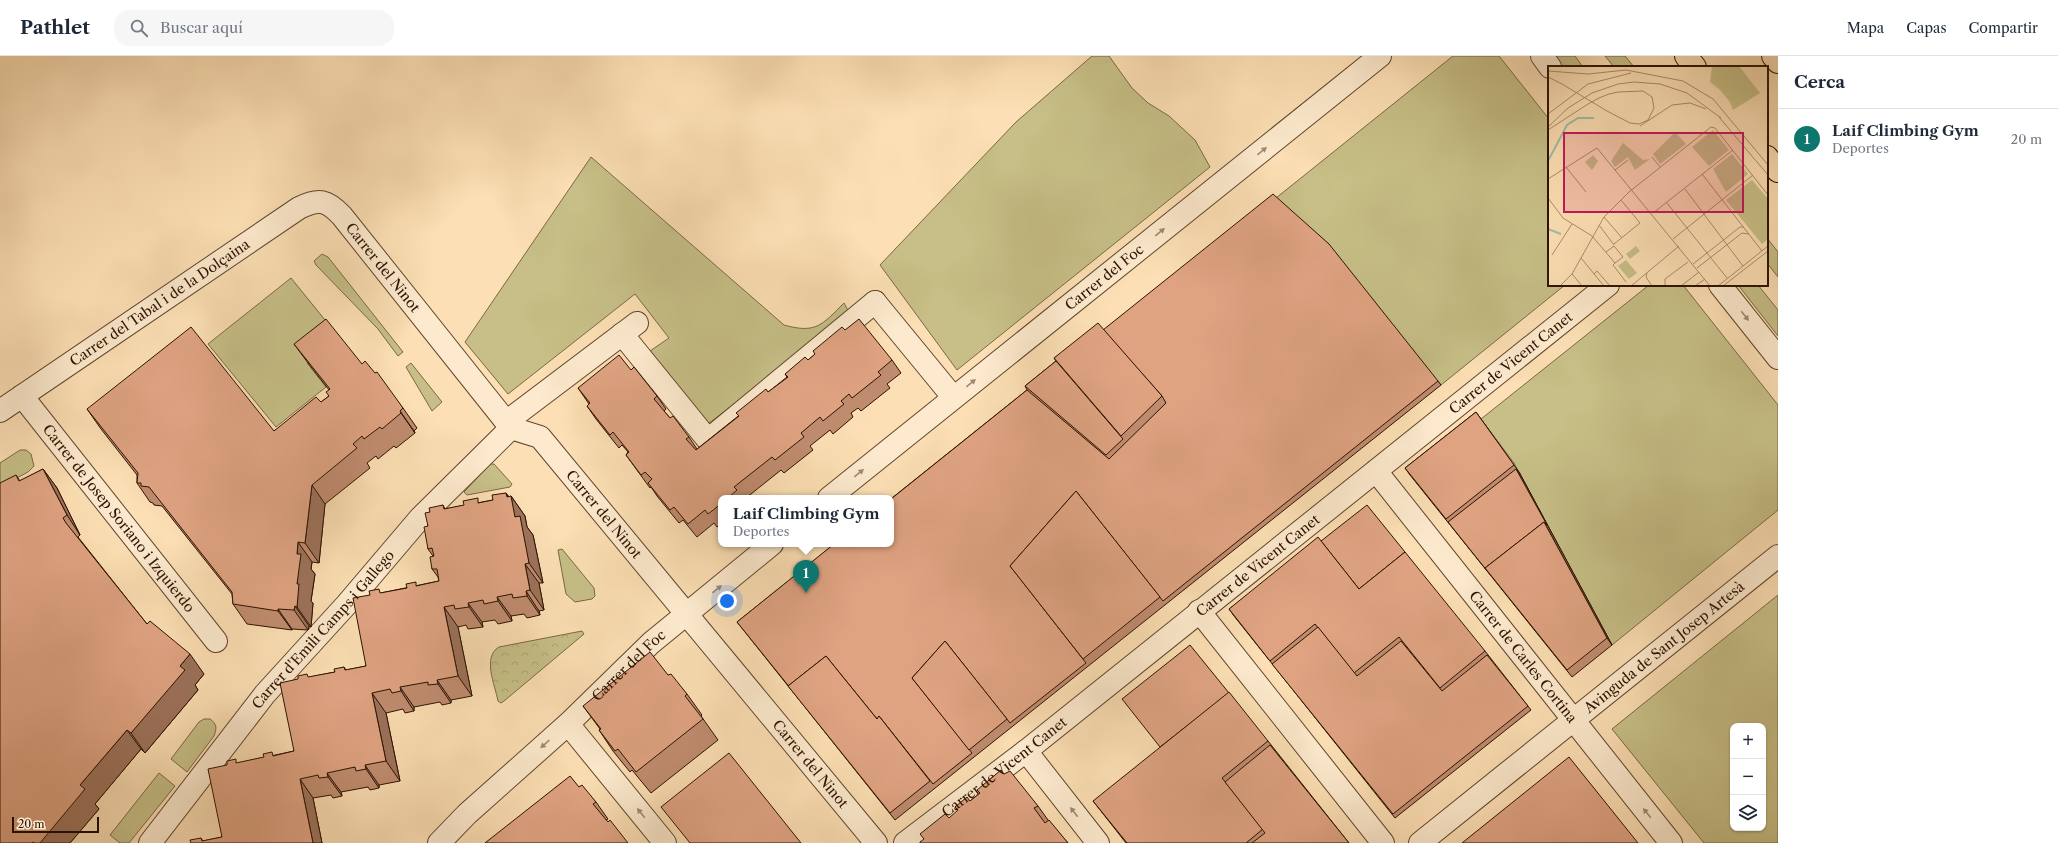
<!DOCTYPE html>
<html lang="es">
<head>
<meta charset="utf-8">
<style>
	:root { --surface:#fff; --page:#f6f6f7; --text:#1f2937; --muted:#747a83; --line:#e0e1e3; --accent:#0f766e }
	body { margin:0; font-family:"Libre Caslon Text",serif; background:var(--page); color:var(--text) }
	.controls { position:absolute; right:12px; bottom:12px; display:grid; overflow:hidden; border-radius:8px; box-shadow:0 1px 3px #0004 }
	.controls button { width:36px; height:36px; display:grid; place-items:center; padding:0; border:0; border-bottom:1px solid var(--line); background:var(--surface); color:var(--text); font:20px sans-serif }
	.scale { position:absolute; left:12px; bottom:10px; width:87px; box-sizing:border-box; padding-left:4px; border:2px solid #2c1200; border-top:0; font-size:11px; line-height:14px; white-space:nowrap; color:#2c1200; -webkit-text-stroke:3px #fdeace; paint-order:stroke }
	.you { position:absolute; left:727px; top:545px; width:14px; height:14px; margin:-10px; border:3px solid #fff; border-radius:50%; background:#1a73e8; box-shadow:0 0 0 6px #1a73e833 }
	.badge { display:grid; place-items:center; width:26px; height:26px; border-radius:50%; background:var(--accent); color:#fff; font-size:13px; font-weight:700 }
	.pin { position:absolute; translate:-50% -33px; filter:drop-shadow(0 1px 2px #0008) }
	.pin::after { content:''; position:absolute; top:21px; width:14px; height:12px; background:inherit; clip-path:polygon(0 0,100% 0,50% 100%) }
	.popup { position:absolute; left:718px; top:439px; width:176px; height:52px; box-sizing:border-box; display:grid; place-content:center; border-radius:8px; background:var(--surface); filter:drop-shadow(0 1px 3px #0005); font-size:13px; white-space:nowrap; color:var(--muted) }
	.popup b { font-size:15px; color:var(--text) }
	.popup::after { content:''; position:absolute; left:50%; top:100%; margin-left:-8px; border:8px solid transparent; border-top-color:var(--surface) }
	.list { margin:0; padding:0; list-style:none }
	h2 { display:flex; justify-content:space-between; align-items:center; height:52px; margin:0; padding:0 16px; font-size:17px }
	h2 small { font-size:13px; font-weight:400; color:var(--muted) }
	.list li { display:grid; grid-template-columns:26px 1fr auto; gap:12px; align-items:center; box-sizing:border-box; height:60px; padding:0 16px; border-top:1px solid var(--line) }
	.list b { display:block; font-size:15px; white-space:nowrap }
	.list p { margin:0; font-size:13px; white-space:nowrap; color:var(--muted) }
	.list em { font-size:13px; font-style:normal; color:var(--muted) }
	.icon { flex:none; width:22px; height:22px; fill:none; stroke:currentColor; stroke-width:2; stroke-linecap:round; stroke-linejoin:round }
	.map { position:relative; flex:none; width:1778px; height:787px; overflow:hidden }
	header { display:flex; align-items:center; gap:24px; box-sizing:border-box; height:56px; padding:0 20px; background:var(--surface); border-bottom:1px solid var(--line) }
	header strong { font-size:19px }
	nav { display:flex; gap:22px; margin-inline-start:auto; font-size:14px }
	.search { width:280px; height:36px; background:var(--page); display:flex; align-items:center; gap:10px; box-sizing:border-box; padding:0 14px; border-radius:16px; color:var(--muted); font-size:15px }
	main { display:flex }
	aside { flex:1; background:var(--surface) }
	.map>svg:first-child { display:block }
	.green { fill:#c7bf87; stroke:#7a6844; fill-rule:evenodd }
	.park { fill:url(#park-crowns); stroke:#7a6844 }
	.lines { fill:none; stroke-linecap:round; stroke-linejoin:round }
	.pedestrian-casing { stroke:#60452d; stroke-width:24 }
	.minor-casing { stroke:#60452d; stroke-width:24 }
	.primary-casing { stroke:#2c1200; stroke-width:24 }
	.pedestrian { stroke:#fdeace; stroke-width:22 }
	.minor { stroke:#fdeace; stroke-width:22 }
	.primary { stroke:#fcdfb4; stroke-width:22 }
	.wall { fill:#c08c70; stroke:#2c1200 }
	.shaded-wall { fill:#9c725b; stroke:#2c1200 }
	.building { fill:#dfa382; stroke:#2c1200 }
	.oneway { fill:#9f8971 }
	.labels { text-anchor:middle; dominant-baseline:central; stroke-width:4; stroke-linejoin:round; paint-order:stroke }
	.street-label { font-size:14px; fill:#2c1200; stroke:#fdeace }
	.inset-river { fill:none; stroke:#9fbdab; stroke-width:2 }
	.inset-road { fill:none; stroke:#a98d6c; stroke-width:1 }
	.view { fill:#c2185b; fill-opacity:0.15; stroke:#c2185b; stroke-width:2 }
	.inset-edge { fill:none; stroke:#2c1200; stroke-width:2 }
</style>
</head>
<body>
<header>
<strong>Pathlet</strong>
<div class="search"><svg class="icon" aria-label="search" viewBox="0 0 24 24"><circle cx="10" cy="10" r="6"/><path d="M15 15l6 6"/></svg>Buscar aquí</div>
<nav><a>Mapa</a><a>Capas</a><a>Compartir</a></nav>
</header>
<main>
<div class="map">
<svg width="1778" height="787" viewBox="0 0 1778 787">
	<defs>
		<pattern id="park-crowns" width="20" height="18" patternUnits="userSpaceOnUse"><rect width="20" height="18" fill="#c7bf87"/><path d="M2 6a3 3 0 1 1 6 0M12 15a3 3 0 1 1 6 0" fill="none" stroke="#aba373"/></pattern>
	</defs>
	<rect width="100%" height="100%" fill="#fcdfb4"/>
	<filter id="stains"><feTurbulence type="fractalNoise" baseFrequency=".005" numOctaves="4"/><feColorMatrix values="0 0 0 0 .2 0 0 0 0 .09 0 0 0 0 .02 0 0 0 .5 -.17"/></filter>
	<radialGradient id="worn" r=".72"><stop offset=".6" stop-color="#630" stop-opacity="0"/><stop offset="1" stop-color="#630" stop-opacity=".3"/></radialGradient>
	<g class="green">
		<polygon points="1092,0 1109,0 1132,32 1148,47 1169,60 1195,84 1210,111 957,314 880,209 1016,66"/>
		<polygon points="1453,0 1499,0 1549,63 1549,229 1565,229 1441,329 1276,142"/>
		<polygon points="1555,0 1575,0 1583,11 1563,11"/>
		<polygon points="1605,0 1625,0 1634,11 1614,11"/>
		<path d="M591,101L784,269C816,278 822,269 844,247L850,258L708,368L650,295L669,282L635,238L508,338L465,286Z"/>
		<polygon points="1767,182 1778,196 1778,221 1767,207"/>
		<polygon points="322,198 328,201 403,296 398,300 378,273 316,209 314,205"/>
		<polygon points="291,222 338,280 307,307 326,331 276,371 208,288"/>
		<polygon points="1649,229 1683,229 1778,349 1778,454 1612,589 1514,407 1481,363"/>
		<polygon points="1738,229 1758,229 1778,254 1778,280"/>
		<polygon points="411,307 442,346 432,355 406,311"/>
		<polygon points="20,394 26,394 31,398 34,410 28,416 0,431 0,407"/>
		<polygon points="490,408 494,408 512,428 510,431 467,439 464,436"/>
		<polygon points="562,493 594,532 595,540 592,543 575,546 566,538 558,494"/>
		<path d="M1778,539V787H1704L1612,673ZM1733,670H1763V772H1733Z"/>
		<path d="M204,663H210C217,668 217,672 214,680L187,716L171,703L199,666Z"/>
		<polygon points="159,717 175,730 129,787 120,787 110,779"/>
	</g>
	<path class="park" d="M582,575L584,578L504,645L501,647L498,645C495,629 482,601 499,591Z"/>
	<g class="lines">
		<defs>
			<g id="pedestrian">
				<polyline points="622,278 708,384 875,246"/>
				<path id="s1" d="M150,787L265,638L347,548L421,461L511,372"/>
			</g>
			<g id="minor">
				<polyline points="1542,0 1550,11"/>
				<polyline points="1720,229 1778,302"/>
				<polyline points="875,246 953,341"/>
				<path id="s2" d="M22,340L216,585"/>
				<path id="s3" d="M0,355L299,152C319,142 327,144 342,160L511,372L540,381L876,787"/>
				<polyline points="506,366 637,267"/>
				<path id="s4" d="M1376,415L1671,787"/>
				<path id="s5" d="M829,442L1380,0"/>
				<polyline points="1199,555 1383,787"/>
				<polyline points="568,668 665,787"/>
				<polyline points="1026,695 1098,787"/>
				<path id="s6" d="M439,787L467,758L568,668L651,587L772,488"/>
				<path id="s7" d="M905,787L1026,695L1608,229"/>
				<path id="s8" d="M1420,787L1778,500"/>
			</g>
			<g id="primary">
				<polyline points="1686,0 1695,11"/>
				<polyline points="1773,0 1778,6"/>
				<polyline points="1767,101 1778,115"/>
			</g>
		</defs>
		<use href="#pedestrian" class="pedestrian-casing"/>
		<use href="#minor" class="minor-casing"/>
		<use href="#primary" class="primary-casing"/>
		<use href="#pedestrian" class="pedestrian"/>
		<use href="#minor" class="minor"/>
		<use href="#primary" class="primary"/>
	</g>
	<g class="wall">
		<polygon points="845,274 892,304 901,317 887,328 890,332 861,355 858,352 851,357 853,361 833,378 830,374 810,390 813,394 784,417 781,414 746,442 721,442 721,468 717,471 714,467 697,481 683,464 679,467 657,440 651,431 650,432 626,399 628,396 622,389 619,392 596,363 587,350 589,348 578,332 631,314 657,340 666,353 664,355 670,362 689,381 697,393 787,321 785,318 808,304"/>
		<polygon points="1103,274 1438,325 1441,329 895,764 737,566 1027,334 1025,330 1056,305 1054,302"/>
		<polygon points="294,288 362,308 403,352 417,372 414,375 415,377 396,392 394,390 378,403 376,400 367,407 370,412 325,448 319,507 312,506 311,513 315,518 311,545 313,547 311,571 309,570 308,574 292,573 292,574 247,568 233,548 232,538 162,450 154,449 153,447 150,446 137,427 137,419 101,373 87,353 274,375 321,346 329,340 329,334 308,307"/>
		<polygon points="1476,356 1519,416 1612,589 1572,621 1410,419 1405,412"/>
		<polygon points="43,413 57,432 80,479 78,481 147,568 204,618 195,629 198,634 145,697 141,693 95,748 99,753 70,787 0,787 16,419 20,425"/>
		<polygon points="506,437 509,441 511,440 525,460 527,471 533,479 543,527 539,527 544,554 539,555 540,559 527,562 524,558 511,560 512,565 498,568 495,564 482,566 483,571 468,573 466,569 458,571 472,640 451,644 451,647 442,649 440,646 414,651 414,655 405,657 403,653 386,657 400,725 379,729 379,732 370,734 368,731 341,736 342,740 333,742 331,739 313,742 322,787 191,787 201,782 203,785 222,781 238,707 294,695 310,621 335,616 344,611 346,614 366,610 381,537 439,525 438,521 432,513 433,500 428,493 428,470 430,456 443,449 445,453 493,444"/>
		<polygon points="1321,485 1485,595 1531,654 1395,762 1234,560 1229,553"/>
		<polygon points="668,619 687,638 702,659 701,660 718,684 651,737 632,714 630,716 613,695 599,674 600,673 583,650"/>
		<polygon points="1268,685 1349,787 1126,787 1093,745"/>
		<polygon points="1004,718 1038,750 1048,764 1068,787 970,745"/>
		<polygon points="579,731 596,746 608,763 606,764 485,787"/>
	</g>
	<g class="shaded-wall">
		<polygon points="400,355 414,375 415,377 401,357"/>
		<polygon points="43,413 57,432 80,479 67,459"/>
		<polygon points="1516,413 1519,416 1612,589 1607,582 1544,466"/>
		<polygon points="312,429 325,448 319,507 305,487"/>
		<polygon points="506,437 512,446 511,440 525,460 527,471 533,479 543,527 529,507 515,461 507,441"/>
		<polygon points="298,486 312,506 311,513 315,518 311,545 313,547 311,571 297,551 297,498"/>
		<polygon points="525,508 539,527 544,554 530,534"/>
		<polygon points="526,535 539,555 540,559 527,540"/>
		<polygon points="497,541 511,560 512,565 498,545"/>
		<polygon points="468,547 482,566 483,571 469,551"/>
		<polygon points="295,550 309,570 308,574 294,554"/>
		<polygon points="444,551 458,571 472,640 458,620"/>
		<polygon points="278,553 292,573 292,574 278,555"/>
		<polygon points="190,598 204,618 195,629 198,634 145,697 131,677 180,610"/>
		<polygon points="437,624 451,644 451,647 438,628"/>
		<polygon points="400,631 414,651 414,655 401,635"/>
		<polygon points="372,637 386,657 400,725 386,705"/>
		<polygon points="127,674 141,693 95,748 99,753 70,787 40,787 80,729"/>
		<polygon points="365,709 379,729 379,732 366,713"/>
		<polygon points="327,717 341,736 342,740 328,721"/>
		<polygon points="300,723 313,742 322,787 313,787"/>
	</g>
	<g class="building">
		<polygon points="1273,138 1329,188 1438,325 1163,545 1076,435 1010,510 1086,607 1010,667 945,585 912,622 972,697 933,728 879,660 877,663 826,600 788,630 791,633 737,566 834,488 891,488 891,443 1027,334 1109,403 1166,347 1162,340 1103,274"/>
		<polygon points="326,263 362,308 365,305 375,317 377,316 403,352 400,355 401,357 382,373 380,371 364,383 362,380 353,388 357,392 312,429 305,487 298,486 297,498 301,498 297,528 299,528 297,551 295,550 294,554 278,553 278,555 233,548 232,536 149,431 141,430 141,427 137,427 138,417 87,353 191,271 274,375 316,341 321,346 329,340 326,336 330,333 294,288"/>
		<polygon points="859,263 892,304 878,316 881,319 852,342 849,338 841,345 844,348 823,365 820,361 801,377 804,381 775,404 772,401 734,431 737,434 728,442 721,442 721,448 708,458 705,454 688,468 674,451 670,454 648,427 652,423 645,416 641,419 626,399 629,396 613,376 610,379 587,350 590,347 578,332 619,299 631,314 634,311 657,340 654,343 670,362 673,360 689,381 686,383 696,394 739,360 736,357 766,333 768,336 788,321 785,318 805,301 808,304 815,298 813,295 842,271 845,274"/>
		<polygon points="1098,267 1162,340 1121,380 1054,302"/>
		<polygon points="1056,305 1123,383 1106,399 1025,330"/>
		<polygon points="1476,356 1514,409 1446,463 1405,412"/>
		<polygon points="43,413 67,459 63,462 66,467 147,568 150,565 190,598 180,610 185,614 131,677 127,674 80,729 85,733 40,787 35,787 33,786 32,787 0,787 0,427 16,419 19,425"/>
		<polygon points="1516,413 1547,469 1544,466 1485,512 1488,516 1448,466"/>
		<polygon points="1076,435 1160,541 1083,603 1010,510"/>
		<polygon points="506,437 507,441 511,440 515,461 520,460 529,507 525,508 530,534 526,535 527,540 513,542 512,538 497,541 498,545 484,548 483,544 468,547 469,551 455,553 454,549 444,551 458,620 437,624 438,628 428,629 428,626 400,631 401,635 392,637 390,633 372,637 386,705 365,709 366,713 356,715 355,711 327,717 328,721 319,722 318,719 300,723 313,787 191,787 190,784 201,782 202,785 222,781 208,713 227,709 227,705 236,703 236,707 264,701 263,698 272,696 273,700 294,695 280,627 298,623 298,620 307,618 308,621 335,616 334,613 344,611 345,614 366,610 353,542 370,539 369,535 379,533 380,537 407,532 406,528 416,526 416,530 439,525 437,513 432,513 430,501 434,500 432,492 428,493 424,471 428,470 425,457 430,456 429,452 443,449 444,453 464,449 463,445 478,442 478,447 493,444 492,439"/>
		<polygon points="1367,449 1405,496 1359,533 1321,485"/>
		<polygon points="1544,466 1607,582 1567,614 1485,512"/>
		<polygon points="1318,481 1359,533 1405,496 1485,595 1440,632 1399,581 1354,617 1315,568 1270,605 1229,553"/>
		<polygon points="1318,571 1357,620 1401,585 1442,635 1487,599 1528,650 1393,758 1272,608"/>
		<polygon points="945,585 1007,663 969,694 912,622"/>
		<polygon points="1190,589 1229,637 1160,691 1122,643"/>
		<polygon points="650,596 668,619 671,618 687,638 685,640 703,663 636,716 618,693 615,695 599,674 601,673 583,650"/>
		<polygon points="826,600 877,663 879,660 930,725 890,757 788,630"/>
		<polygon points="1229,636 1268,685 1222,722 1263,773 1246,787 1127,787 1093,745"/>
		<polygon points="1270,689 1349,787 1252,787 1265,777 1225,726"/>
		<polygon points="729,697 801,787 690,787 661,751"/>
		<polygon points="1569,701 1638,787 1462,787"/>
		<polygon points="1001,714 1004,718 1010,715 1038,750 1034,752 1045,767 1049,764 1068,787 920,787 920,786 924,783 920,778 945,758 949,762 958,754 955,751 967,741 970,745 980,737 977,734"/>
		<polygon points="570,720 579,731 582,729 596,746 593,748 608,766 610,764 628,787 485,787"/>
	</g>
	<defs><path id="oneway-solid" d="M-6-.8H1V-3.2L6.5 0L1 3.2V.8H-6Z"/></defs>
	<g class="oneway">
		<use href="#oneway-solid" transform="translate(1262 95) rotate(-39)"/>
		<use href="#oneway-solid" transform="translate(1160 176) rotate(-39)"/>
		<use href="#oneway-solid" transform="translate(1745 260) rotate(52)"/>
		<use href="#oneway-solid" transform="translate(971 327) rotate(-39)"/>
		<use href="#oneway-solid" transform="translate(859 417) rotate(-39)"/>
		<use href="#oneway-solid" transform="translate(717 533) rotate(-39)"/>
		<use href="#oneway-solid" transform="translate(545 688) rotate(138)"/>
		<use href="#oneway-solid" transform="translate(1074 756) rotate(-128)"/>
		<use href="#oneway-solid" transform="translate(641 757) rotate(-129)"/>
		<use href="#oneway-solid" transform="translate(1647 757) rotate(-129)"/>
	</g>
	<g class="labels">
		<g class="street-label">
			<text stroke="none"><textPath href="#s3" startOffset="476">Carrer del Ninot</textPath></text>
			<text stroke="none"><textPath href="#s5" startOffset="353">Carrer del Foc</textPath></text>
			<text stroke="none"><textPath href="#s3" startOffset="193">Carrer del Tabal i de la Dolçaina</textPath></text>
			<text stroke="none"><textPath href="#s7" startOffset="773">Carrer de Vicent Canet</textPath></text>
			<text stroke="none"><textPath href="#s3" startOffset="812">Carrer del Ninot</textPath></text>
			<text stroke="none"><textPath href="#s2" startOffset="156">Carrer de Josep Soriano i Izquierdo</textPath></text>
			<text stroke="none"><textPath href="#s7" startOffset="449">Carrer de Vicent Canet</textPath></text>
			<text stroke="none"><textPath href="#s1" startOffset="275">Carrer d'Emili Camps i Gallego</textPath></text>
			<text stroke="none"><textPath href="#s8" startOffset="313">Avinguda de Sant Josep Artesà</textPath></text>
			<text stroke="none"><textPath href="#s4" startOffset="237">Carrer de Carles Cortina</textPath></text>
			<text stroke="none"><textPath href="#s6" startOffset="260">Carrer del Foc</textPath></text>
			<text stroke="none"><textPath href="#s3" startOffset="1136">Carrer del Ninot</textPath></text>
			<text stroke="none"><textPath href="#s7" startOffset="125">Carrer de Vicent Canet</textPath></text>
		</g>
	</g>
	<g transform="translate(1548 10)">
		<rect width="220" height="220" fill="#fcdfb4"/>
		<path d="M164,0H191L212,27L185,44L182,36L172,24L162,16ZM165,64L181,84L161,100L144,81ZM127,66L138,78L112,98L105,88ZM75,77L95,94L102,93L87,104L80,91L67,101L63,95ZM184,88L200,108L178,126L165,103ZM45,89L50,95L44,104L37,96ZM204,114L220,133V173L214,178L178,134ZM88,180L92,185L82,193L78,188ZM78,194L89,207L81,213L70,200Z" fill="#c7bf87"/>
		<path class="inset-river" d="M0,95L19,59L30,52H46M0,163L13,168"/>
		<path class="inset-road" d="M0,5L40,8L78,4L135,15L165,33L220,99M0,11L14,18L59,45L82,57L91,58L100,54L106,42L104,31L95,25L70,26L61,28L51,32L40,38L0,64M0,48L40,18L83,7M171,51L220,109M92,60L124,39L142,37L158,43M0,61L20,42L44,27L70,18L86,16L112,18L139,27L173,52M104,91L112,101M18,101L38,126M67,104L80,94M154,108L214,185M0,113L49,82L162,220M137,123L195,200M0,132L15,152L44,170L67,197L75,191L66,180L58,186M119,137L179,212M105,147L185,84M56,151L74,172M51,159L66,179M125,173L205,109M66,178L92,157L73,134M4,189L24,158M33,192L56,220M67,197L65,199L78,216M145,198L192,161H196M149,202L194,167L201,168M99,207L98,211L104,220M24,208L34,220M46,208L49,205L62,220M12,220L24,208L56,151L81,126L163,61L167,62L220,129M83,220L131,180M117,220V213L140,196M133,220L151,206M147,220L157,213M170,220L220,180M175,220L220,185"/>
		<path class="view" d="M16,67H195V146H16Z"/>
		<rect width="220" height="220" class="inset-edge"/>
	</g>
	<rect width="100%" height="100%" filter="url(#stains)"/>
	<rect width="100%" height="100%" fill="url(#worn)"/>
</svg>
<div class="controls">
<button>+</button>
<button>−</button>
<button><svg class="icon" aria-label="layers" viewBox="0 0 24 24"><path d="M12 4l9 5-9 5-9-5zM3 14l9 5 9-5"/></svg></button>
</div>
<div class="scale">20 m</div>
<div class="you"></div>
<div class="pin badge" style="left:806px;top:537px">1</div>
<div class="popup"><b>Laif Climbing Gym</b>Deportes</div>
</div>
<aside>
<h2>Cerca<small></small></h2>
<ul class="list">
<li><span class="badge">1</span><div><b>Laif Climbing Gym</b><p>Deportes</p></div><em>20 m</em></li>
</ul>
</aside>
</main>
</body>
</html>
